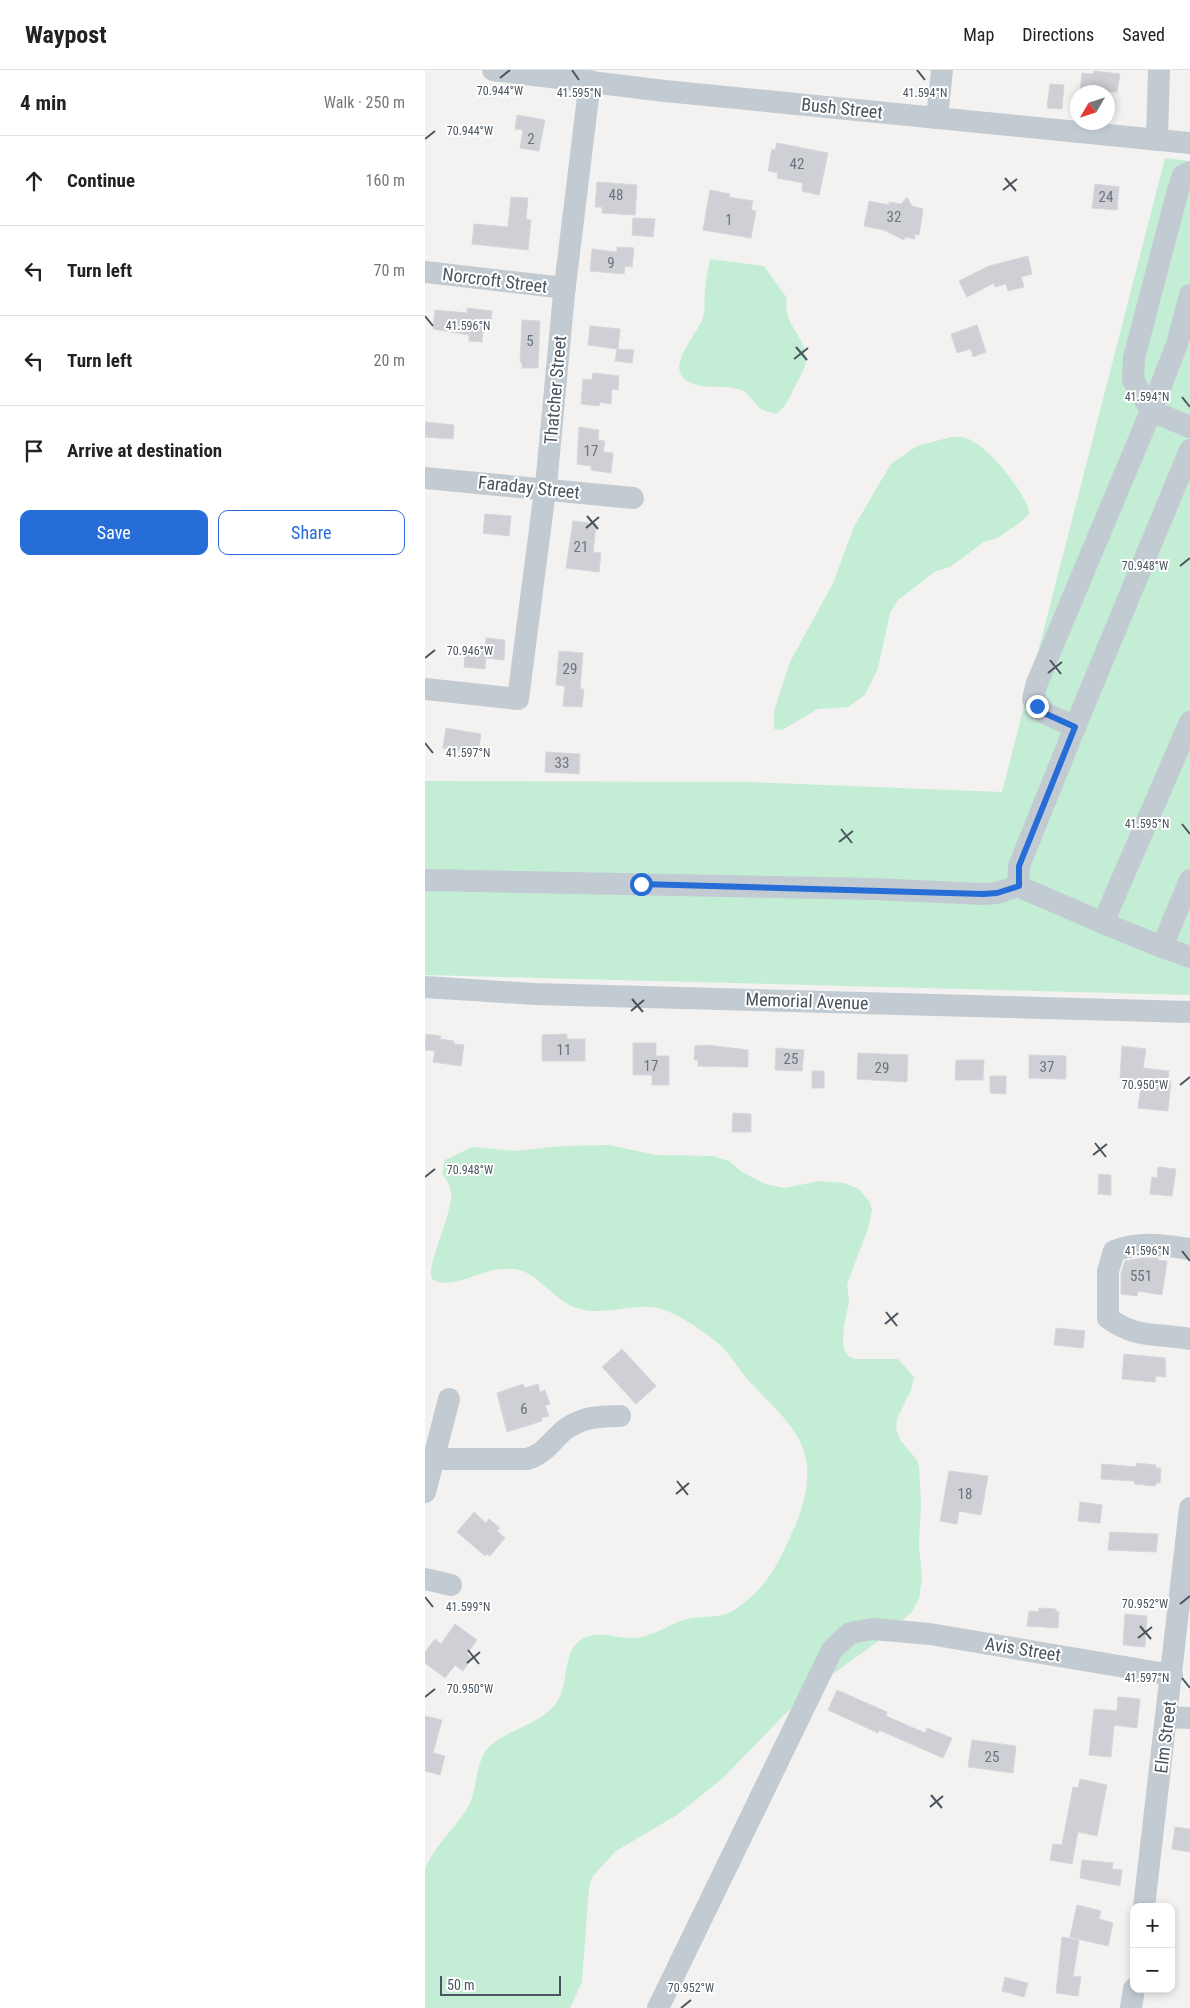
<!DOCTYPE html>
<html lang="en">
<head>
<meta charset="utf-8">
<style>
	:root { --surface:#fff; --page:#f2f2f2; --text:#222; --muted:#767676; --line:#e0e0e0; --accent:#276dd8 }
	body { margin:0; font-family:"Roboto Condensed",sans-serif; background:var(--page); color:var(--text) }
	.controls { position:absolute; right:15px; bottom:15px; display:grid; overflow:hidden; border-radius:10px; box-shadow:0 2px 8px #0003 }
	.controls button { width:45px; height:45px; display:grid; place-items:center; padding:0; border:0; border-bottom:1px solid var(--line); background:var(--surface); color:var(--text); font:25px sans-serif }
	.compass { position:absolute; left:645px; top:15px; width:45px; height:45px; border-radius:50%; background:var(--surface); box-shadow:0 2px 8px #0003; rotate:231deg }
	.scale { position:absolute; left:15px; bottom:12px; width:121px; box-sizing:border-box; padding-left:5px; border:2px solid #4a545e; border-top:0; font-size:14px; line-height:18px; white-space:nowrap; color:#4a545e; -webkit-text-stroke:4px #fff; paint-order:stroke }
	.stop { position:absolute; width:15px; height:15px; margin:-11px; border:4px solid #276dd8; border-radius:50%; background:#fff }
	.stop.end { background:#276dd8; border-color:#fff; box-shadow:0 1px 5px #0008 }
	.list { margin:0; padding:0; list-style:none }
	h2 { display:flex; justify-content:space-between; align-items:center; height:65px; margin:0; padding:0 20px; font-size:21px }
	h2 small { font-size:16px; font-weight:400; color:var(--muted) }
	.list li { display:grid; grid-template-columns:32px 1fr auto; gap:15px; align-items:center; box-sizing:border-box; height:90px; padding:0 20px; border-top:1px solid var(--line) }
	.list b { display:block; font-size:19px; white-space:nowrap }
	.list em { font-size:16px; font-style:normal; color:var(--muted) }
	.actions { display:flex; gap:10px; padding:15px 20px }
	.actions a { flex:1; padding:11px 0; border:1px solid var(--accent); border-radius:10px; text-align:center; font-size:18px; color:var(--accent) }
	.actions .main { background:var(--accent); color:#fff }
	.icon { flex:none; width:28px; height:28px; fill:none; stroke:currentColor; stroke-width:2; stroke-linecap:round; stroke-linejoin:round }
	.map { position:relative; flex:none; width:765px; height:1938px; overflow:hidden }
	header { display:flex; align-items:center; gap:30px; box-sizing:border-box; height:70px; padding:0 25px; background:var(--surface); border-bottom:1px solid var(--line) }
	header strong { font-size:24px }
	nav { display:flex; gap:28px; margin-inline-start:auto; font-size:18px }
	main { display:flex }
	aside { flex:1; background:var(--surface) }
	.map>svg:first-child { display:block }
	.green { fill:#c4edd6 }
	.building { fill:#cfd0d5; stroke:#d6d7dc }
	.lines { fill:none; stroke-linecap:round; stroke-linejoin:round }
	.minor { stroke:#c3cbd2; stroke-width:22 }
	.route { stroke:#276dd8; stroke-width:6 }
	.ticks { fill:none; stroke:#4a545e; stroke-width:2 }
	.labels { text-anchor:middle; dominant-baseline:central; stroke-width:4; stroke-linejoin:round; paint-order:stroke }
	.number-label { font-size:15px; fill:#6b737c }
	.street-label { font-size:18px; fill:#4a545e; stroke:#fff }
	.ticks-label { font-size:12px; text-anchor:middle; fill:#4a545e; stroke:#fff; stroke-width:4; stroke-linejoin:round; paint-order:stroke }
</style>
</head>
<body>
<header>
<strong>Waypost</strong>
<nav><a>Map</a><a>Directions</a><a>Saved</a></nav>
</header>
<main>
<aside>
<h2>4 min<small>Walk · 250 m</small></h2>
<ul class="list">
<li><svg class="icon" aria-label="ahead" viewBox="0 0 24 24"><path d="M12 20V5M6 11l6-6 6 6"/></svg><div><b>Continue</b></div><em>160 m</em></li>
<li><svg class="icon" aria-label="left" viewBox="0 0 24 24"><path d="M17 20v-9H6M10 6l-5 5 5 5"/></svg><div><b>Turn left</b></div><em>70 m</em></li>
<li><svg class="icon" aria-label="left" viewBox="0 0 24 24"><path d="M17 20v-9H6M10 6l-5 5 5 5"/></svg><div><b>Turn left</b></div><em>20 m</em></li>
<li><svg class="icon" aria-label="arrive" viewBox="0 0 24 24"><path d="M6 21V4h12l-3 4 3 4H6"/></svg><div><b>Arrive at destination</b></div></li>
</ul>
<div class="actions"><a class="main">Save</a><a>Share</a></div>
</aside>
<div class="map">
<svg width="765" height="1938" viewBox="0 0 765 1938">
	<rect width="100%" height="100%" fill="#f3f2f1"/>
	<g class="green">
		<polygon points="740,88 765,91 765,925 0,905 0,711 327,712 577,722"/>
		<path d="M285,189L339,196L362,228C357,254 379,263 381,288C382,297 372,312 368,320C365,328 358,341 350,344C345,342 339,341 335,338C328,333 325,323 316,320C301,314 281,320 266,313C234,299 277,262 279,243C280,237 279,230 280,224C280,212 283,201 285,189Z"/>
		<path d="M526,367C530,367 537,366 541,368C564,376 599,421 605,443L593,454L572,468L559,472L525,497L511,501L473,530L465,543L453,598L440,625L423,637L393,639L357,660L349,659V641L365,592L408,513L429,457L454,414L466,394L492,376Z"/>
		<path d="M184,1075L231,1085L288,1086L304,1091L317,1102L340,1114L360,1118L394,1111L419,1113L434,1119L444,1131L447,1139L443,1159L422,1214L424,1233L419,1255L418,1277L423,1286L430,1289H473L489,1307L486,1320L472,1349L471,1359L476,1371L492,1390L494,1397L496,1433L494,1476L497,1508L494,1529L487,1542L452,1572L397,1612L359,1645L298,1708L252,1745L191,1781L167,1807L164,1818L157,1912L145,1938H0V1800C10,1773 31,1759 44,1735C53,1718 50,1687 67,1674C87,1658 116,1654 132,1632C145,1613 136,1579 159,1568C177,1559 194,1570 212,1568C231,1565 245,1553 262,1549C276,1546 291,1548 304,1543C309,1541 314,1536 319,1533C348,1510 356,1486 371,1454C379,1434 385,1410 381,1389C375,1358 345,1334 325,1312C314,1300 306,1285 295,1275C280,1262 251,1242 233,1238C207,1233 181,1246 155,1239C128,1232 113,1201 89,1199C82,1199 72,1199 65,1201C50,1204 23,1220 7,1209C0,1198 28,1142 26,1124C26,1116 21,1109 17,1103L20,1090L47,1077L90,1081L136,1076Z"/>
	</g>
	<g class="building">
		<polygon points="669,1 695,4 692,22 655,22 657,3 668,4"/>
		<polygon points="625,14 639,15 637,39 622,38"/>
		<polygon points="92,45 120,50 114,81 95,78 98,60 90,59"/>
		<polygon points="352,73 403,83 394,125 377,121 378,113 352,108 353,103 343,101 347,79 350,80"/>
		<polygon points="172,112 212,115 210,145 177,143 177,137 170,137"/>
		<polygon points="670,114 694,117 692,140 667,138"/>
		<polygon points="285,120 305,124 304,127 328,131 326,140 331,141 326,168 278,160"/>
		<polygon points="86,127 103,128 101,149 106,150 103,180 47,174 49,154 83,157"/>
		<polygon points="482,127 487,136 498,139 494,165 490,164 490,169 480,167 479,170 459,160 439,156 444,131 464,135 464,132 476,134"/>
		<polygon points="208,148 230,149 228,167 207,165"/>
		<polygon points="192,177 209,178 207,197 200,196 199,204 165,201 167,179 192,182"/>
		<polygon points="603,186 607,204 596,207 599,217 583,221 581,214 570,217 569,213 542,227 534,211 564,196"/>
		<polygon points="42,238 67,241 65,261 58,260 57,272 44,271 44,265 8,259 10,240 42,243"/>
		<polygon points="97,250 115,251 113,298 97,298 97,292 95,292"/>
		<polygon points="552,255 561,282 548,287 546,279 532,283 526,264"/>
		<polygon points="165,256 195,259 193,279 209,280 207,293 190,291 192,279 163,275"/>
		<polygon points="168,303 194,306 193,320 187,319 186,334 175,332 174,336 156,334 158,309 167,310"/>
		<polygon points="0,352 29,355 28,369 0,367"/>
		<polygon points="154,357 174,360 173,370 180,371 178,382 188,383 186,403 166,400 166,396 152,394"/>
		<polygon points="60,444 86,446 84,466 58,463"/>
		<polygon points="148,451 171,454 168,482 176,483 174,502 141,498"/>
		<polygon points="61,568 80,570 79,590 61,588 60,599 39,597 40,581 43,581 43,577 60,578"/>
		<polygon points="134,581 158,583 155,619 159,619 157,637 138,636 140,616 131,615"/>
		<polygon points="21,658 56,664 53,683 18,678"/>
		<polygon points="121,682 155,684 154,704 120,702"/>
		<polygon points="1,964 16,966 15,969 29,971 29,974 39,975 36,996 8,992 10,981 0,980"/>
		<polygon points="142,964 142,969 160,969 160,991 117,991 117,965"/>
		<polygon points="208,973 231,973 231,986 244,986 244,1015 227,1015 227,1005 208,1005"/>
		<polygon points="282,975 323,980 323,997 273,996 273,990 269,990 270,976"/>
		<polygon points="697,976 721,979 718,998 744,1001 743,1011 746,1011 743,1041 713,1038 717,1010 695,1008"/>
		<polygon points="351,978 379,980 377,1001 350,1000"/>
		<polygon points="433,983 483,985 482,1012 432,1009"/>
		<polygon points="604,985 641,986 641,1009 604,1008"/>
		<polygon points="531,990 559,990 558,1010 530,1010"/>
		<rect x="387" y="1001" width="12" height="17"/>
		<polygon points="565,1006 581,1006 581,1024 565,1023"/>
		<polygon points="308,1043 326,1044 326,1062 307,1062"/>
		<polygon points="733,1097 751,1099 747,1126 725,1124 727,1107 732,1108"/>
		<polygon points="674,1104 686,1105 686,1125 673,1124"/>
		<polygon points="718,1188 733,1188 733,1190 742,1191 737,1225 713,1221 712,1226 696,1224 696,1203 700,1191"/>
		<polygon points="631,1258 660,1261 658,1278 629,1275"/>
		<polygon points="197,1279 231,1316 211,1334 177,1297"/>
		<polygon points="699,1284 740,1288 741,1307 731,1306 730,1312 697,1309"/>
		<polygon points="98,1314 100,1318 113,1314 115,1322 120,1320 125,1334 120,1336 124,1346 116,1348 117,1351 82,1362 72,1323"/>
		<polygon points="711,1393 731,1395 731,1398 736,1398 735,1413 731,1413 730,1416 709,1414 710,1411 676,1409 677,1394 711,1397"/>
		<polygon points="524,1401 563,1406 556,1445 534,1441 532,1454 515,1451"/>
		<polygon points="655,1432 677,1435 675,1453 653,1451"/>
		<polygon points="49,1442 61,1453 64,1449 75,1458 72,1461 80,1468 65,1486 62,1484 60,1486 32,1462"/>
		<polygon points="685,1462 733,1464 731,1482 683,1480"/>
		<polygon points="614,1538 631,1539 631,1542 634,1542 633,1558 602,1556 604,1541 613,1542"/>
		<polygon points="700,1544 722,1546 720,1577 698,1575"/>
		<polygon points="30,1554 52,1570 42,1584 47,1588 38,1601 30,1595 20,1608 0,1593 0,1582 10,1569 16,1574"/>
		<polygon points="412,1620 462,1642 461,1646 500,1663 502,1658 527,1668 518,1688 454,1660 453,1663 403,1640"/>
		<polygon points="693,1627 715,1629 712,1658 689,1655 686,1687 664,1685 669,1639 692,1641"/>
		<polygon points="0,1646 17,1650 8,1683 20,1686 15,1705 0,1701"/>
		<polygon points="547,1670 591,1676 588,1703 543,1697"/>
		<polygon points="655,1709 682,1715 672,1766 653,1762 647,1794 625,1790 628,1774 637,1775 648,1717 653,1718"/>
		<polygon points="750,1757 765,1759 765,1782 747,1779"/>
		<polygon points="657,1790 688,1793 687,1799 697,1800 695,1816 655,1808"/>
		<polygon points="652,1835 676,1841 674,1849 688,1853 683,1876 645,1867"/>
		<polygon points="637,1867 654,1870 648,1906 656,1907 653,1926 631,1923"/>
		<polygon points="580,1907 603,1913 599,1927 577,1921"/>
	</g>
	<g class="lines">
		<g class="minor">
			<polyline points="68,0 240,21 765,73"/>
			<polyline points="512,48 517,0"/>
			<polyline points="732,70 734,0"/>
			<polyline points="765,102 758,105 753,120 709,288 708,310 726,341 612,613 608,629 619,643 650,657 765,380"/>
			<polyline points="0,202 140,218"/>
			<polyline points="765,225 752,274 726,341 765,357"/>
			<polyline points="0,408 208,428"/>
			<polyline points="0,619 93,629 122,405 139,224 165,11"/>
			<polyline points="0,810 448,819 558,824 572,823 593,816 678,853 765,652"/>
			<polyline points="593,816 594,796 650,657"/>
			<polyline points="678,853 737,877 765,810"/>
			<polyline points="737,877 765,887"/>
			<polyline points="0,917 110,924 765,942"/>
			<path d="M765,1179C738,1175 715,1171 689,1181L683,1201V1248C711,1269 734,1263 765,1269"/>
			<path d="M9,1389H102C121,1384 127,1369 142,1358C159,1347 175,1346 195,1346"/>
			<polyline points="0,1422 24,1329"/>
			<polyline points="0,1509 26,1515"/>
			<polyline points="742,1647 765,1648"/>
			<polyline points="719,1837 765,1438"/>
			<polyline points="233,1938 407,1580 425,1563 448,1559 505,1564 747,1605"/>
			<polyline points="706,1938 709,1919"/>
		</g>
	</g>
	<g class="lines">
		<polyline class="route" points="216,814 558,824 572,823 594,816 594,796 650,657 619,643 612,636"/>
	</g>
	<path class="ticks" d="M147,0L154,10M492,0L500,10M75,8L85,0M0,69L10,61M580,108L591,121M578,120L592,109M0,246L8,256M371,277L382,290M369,289L383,278M757,327L765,337M162,446L173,459M161,458L174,447M755,496L765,488M0,588L10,580M625,590L636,604M623,603L637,592M0,673L8,683M757,754L765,764M416,759L427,773M414,772L428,761M207,929L218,942M206,941L219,930M755,1015L765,1007M670,1073L681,1087M668,1085L682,1074M0,1107L10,1099M757,1181L765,1191M461,1242L472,1256M460,1254L473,1243M252,1411L263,1425M251,1424L264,1413M0,1527L8,1537M755,1534L765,1526M715,1556L726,1569M713,1568L727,1557M43,1580L54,1594M42,1593L55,1582M757,1608L765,1618M0,1627L10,1619M506,1725L517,1738M505,1737L518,1726M256,1938L266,1930"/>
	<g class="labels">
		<g class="number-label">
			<text x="106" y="69">2</text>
			<text x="372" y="94">42</text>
			<text x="191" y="125">48</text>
			<text x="681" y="127">24</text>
			<text x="469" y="147">32</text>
			<text x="304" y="150">1</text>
			<text x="186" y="193">9</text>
			<text x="105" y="271">5</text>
			<text x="166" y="381">17</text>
			<text x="156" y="477">21</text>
			<text x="145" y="599">29</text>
			<text x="137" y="693">33</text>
			<text x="139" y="980">11</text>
			<text x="366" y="989">25</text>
			<text x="226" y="996">17</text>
			<text x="622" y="997">37</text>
			<text x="457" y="998">29</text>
			<text x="716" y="1206">551</text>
			<text x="99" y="1339">6</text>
			<text x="540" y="1424">18</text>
			<text x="567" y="1687">25</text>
		</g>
		<g class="street-label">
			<text transform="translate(417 38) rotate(6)">Bush Street</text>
			<text transform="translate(70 210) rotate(7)">Norcroft Street</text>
			<text transform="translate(130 320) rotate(-85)">Thatcher Street</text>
			<text transform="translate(104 417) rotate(6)">Faraday Street</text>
			<text transform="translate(382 931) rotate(2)">Memorial Avenue</text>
			<text transform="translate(598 1579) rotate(9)">Avis Street</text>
			<text transform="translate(740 1667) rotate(-83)">Elm Street</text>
		</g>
	</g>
	<g class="ticks-label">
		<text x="75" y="25">70.944°W</text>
		<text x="154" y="27">41.595°N</text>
		<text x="500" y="27">41.594°N</text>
		<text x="45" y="65">70.944°W</text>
		<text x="43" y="260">41.596°N</text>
		<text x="722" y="331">41.594°N</text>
		<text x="720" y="500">70.948°W</text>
		<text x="45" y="585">70.946°W</text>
		<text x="43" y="687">41.597°N</text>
		<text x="722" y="758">41.595°N</text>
		<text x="720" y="1019">70.950°W</text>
		<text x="45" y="1104">70.948°W</text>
		<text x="722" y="1185">41.596°N</text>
		<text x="720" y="1538">70.952°W</text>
		<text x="43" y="1541">41.599°N</text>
		<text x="722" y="1612">41.597°N</text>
		<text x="45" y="1623">70.950°W</text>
		<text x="266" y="1922">70.952°W</text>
	</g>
</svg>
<div class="controls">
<button>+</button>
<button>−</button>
</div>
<svg class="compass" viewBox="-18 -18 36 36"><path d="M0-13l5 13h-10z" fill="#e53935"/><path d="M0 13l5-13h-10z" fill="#767676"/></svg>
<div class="scale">50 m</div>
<div class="stop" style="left:216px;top:814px"></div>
<div class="stop end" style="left:612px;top:636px"></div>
</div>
</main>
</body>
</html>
